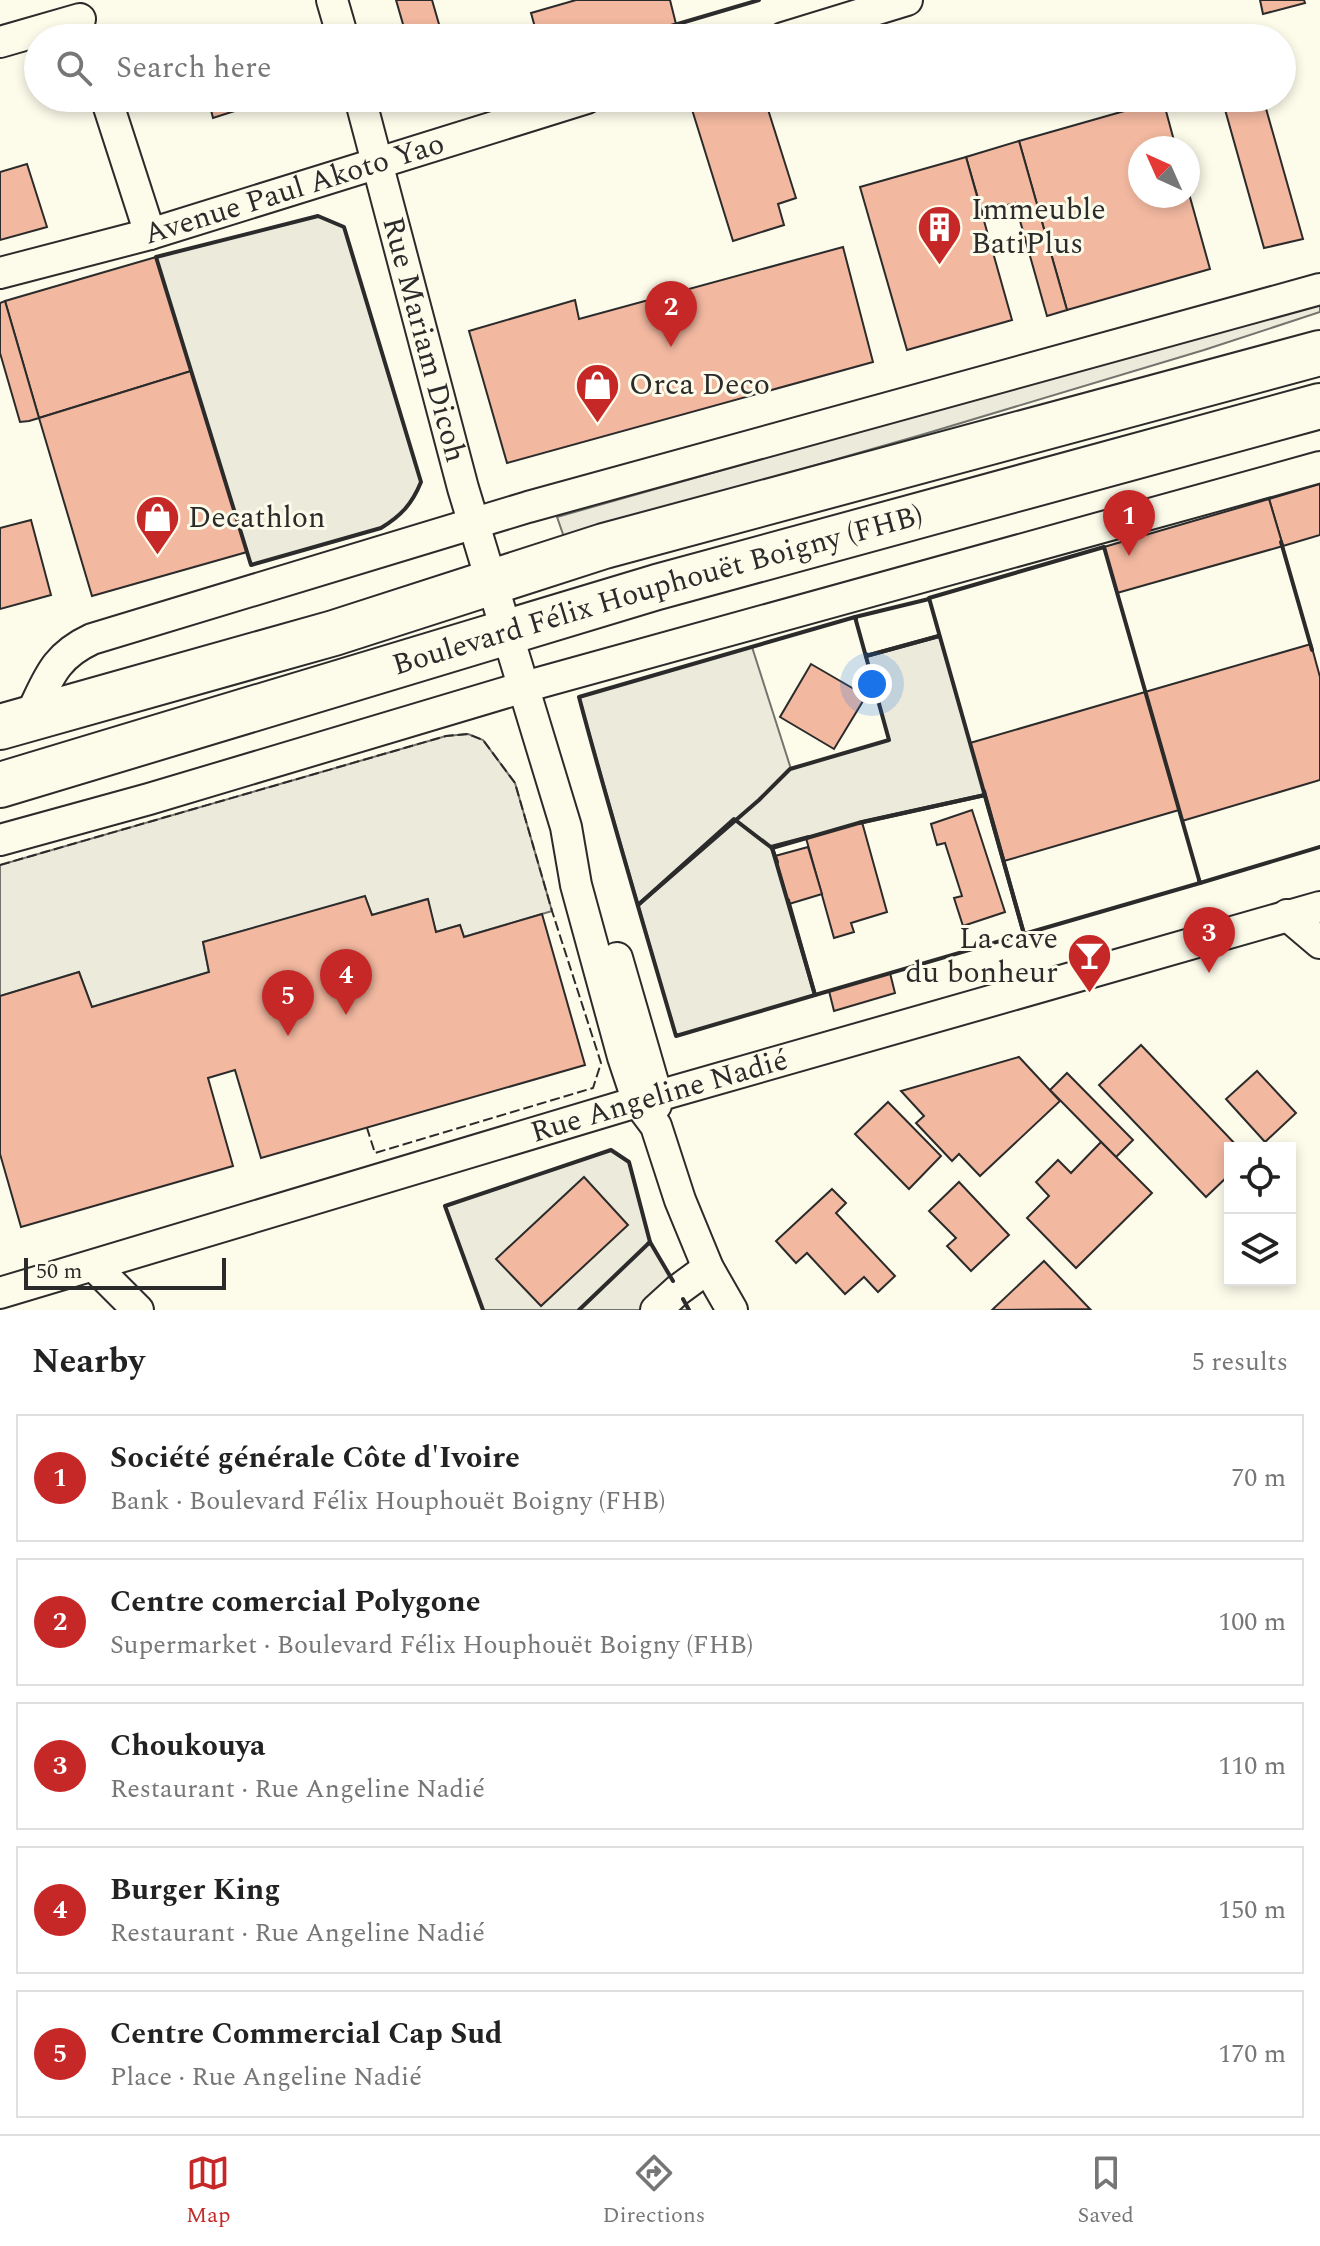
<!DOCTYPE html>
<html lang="en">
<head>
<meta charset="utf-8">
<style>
	:root { --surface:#fff; --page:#f2f2f2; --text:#222; --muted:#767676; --line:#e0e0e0; --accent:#c62828 }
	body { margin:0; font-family:Spectral,serif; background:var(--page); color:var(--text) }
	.controls { position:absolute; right:24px; bottom:24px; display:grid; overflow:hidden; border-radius:0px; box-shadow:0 4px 12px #0003 }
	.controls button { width:72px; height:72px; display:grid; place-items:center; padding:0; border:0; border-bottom:2px solid var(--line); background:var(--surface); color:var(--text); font:40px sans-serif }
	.compass { position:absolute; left:1128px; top:136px; width:72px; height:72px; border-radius:50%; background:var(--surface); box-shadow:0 4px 12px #0003; rotate:315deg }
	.scale { position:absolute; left:24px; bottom:20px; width:202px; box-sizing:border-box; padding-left:8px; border:4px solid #2b2b2b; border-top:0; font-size:22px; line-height:28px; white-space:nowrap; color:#2b2b2b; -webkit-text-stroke:6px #fdfbea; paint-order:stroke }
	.you { position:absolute; left:872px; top:684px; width:28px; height:28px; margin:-20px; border:6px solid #fff; border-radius:50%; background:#1a73e8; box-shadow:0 0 0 12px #1a73e833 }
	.badge { display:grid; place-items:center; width:52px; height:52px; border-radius:50%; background:var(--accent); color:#fff; font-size:26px; font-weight:700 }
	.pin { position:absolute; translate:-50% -66px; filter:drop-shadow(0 2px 4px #0008) }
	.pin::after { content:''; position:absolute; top:42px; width:28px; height:24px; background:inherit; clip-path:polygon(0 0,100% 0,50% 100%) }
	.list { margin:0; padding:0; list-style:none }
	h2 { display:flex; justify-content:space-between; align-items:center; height:104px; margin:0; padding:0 32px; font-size:34px }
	h2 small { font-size:26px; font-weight:400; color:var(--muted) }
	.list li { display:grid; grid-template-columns:52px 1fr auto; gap:24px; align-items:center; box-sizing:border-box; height:128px; margin:0 16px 16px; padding:0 16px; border:2px solid var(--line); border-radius:0px }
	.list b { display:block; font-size:30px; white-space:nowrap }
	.list p { margin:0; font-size:26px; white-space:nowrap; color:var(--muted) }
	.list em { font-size:26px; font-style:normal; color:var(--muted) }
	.icon { flex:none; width:44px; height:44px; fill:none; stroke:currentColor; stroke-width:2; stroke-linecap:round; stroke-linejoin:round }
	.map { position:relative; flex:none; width:1320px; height:1310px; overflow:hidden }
	.search { position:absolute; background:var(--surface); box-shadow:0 4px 12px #0003; left:24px; right:24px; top:24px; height:88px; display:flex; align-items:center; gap:20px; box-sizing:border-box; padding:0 28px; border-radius:44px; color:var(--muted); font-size:30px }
	.sheet { height:824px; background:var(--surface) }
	nav { display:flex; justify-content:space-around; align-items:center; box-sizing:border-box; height:112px; border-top:2px solid var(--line); background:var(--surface); font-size:22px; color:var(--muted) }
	nav a { display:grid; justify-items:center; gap:4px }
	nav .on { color:var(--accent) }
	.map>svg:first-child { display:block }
	.green { fill:#ecebdb; stroke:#74746e; stroke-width:2 }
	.parking { fill:#eceadb; stroke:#74746e; stroke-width:2 }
	.building { fill:#f2b8a0; stroke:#2b2b2b; stroke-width:2 }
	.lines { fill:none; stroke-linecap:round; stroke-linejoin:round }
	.minor-casing { stroke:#2b2b2b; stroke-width:34 }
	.highway-casing { stroke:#2b2b2b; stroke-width:48 }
	.minor { stroke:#fdfbea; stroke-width:30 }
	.highway { stroke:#fdfbea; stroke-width:44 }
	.fence { stroke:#2b2b2b; stroke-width:2; stroke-dasharray:10 4; stroke-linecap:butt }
	.wall { stroke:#2b2b2b; stroke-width:4 }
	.labels { text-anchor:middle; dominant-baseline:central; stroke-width:6; stroke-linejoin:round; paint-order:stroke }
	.street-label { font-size:30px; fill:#2b2b2b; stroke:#fdfbea }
	.poi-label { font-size:30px; fill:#2b2b2b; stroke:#fdfbea; text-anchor:start }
</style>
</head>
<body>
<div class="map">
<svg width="1320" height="1310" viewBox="0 0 1320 1310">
	<rect width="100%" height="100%" fill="#fdfbea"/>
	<g class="green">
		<path d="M318,216L344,227L421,482C412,504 401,516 381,528L251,565L156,257Z"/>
		<polygon points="611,1150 629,1162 650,1242 579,1310 483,1310 445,1206"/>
	</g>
	<g class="parking">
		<polygon points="1320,300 1320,312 1204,350 921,435 564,537 557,517"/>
		<polygon points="939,636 985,795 862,822 773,848 815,995 676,1036 579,697 752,647 791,769 889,740 866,656"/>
		<polygon points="468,734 483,740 515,783 552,911 464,937 460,925 436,932 427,899 372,915 365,897 203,942 209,972 92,1007 79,972 0,996 0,865 446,736"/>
		<polygon points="650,1242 689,1310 579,1310"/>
	</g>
	<g class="building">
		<polygon points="396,0 432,0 443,38 407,38"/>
		<polygon points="576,0 670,0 676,24 629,38 538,38 531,13"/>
		<polygon points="1260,0 1304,0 1305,3 1263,14"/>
		<polygon points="208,98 275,98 213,118"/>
		<polygon points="695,98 752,98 754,103 765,100 796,198 778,204 784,225 733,241 689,100"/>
		<polygon points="1263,98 1303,239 1264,248 1224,106"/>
		<polygon points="1163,100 1176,148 1140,148 1140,196 1188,196 1188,190 1210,269 1067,310 1019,141"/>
		<polygon points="1019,141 1067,310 1047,316 1015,203 982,212 966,157"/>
		<polygon points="966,157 1012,320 907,350 860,187"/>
		<polygon points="27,164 47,227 0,240 0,172"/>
		<polygon points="843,247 873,362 507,463 469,331 575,300 579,319"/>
		<polygon points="156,257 191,371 39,418 5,301"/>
		<polygon points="5,301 39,418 29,421 20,422 0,353 0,303"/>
		<polygon points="191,371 247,552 92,596 39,418"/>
		<polygon points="1320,484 1320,535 1283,546 1269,499"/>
		<polygon points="1269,499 1283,546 1117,593 1104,547"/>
		<polygon points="31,520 51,595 0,609 0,528"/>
		<polygon points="1311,644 1320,677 1320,780 1182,821 1145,692"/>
		<polygon points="811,664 866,696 834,749 780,717"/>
		<polygon points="1145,692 1179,810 1004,861 970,743"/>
		<polygon points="972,810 1005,912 963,926 954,898 962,896 945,843 937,845 931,824"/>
		<polygon points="862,822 887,912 851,923 854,932 834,938 806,838"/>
		<polygon points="808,847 822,894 789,904 775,856"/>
		<polygon points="365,896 372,915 428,899 436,932 460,925 464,937 542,914 585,1065 261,1158 235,1070 208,1078 233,1166 21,1227 0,1154 0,996 79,972 92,1007 209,972 203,942"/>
		<polygon points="890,973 895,993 834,1011 829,991"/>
		<polygon points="1141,1045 1239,1148 1230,1148 1230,1174 1206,1197 1099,1085"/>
		<polygon points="1019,1057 1060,1101 980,1176 959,1154 952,1161 916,1123 924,1116 901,1091"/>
		<polygon points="1257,1071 1296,1113 1265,1142 1226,1099"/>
		<polygon points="1067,1073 1133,1140 1116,1157 1050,1090"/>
		<polygon points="888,1102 941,1156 909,1189 855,1134"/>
		<polygon points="1101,1142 1152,1193 1076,1268 1027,1218 1049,1196 1036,1182 1058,1160 1071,1173"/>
		<polygon points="584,1177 628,1225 541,1306 496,1259"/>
		<polygon points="959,1182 1009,1235 971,1271 947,1246 956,1238 929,1211"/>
		<polygon points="832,1189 846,1203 836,1213 895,1276 878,1292 864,1277 845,1294 807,1253 796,1263 776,1241"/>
		<polygon points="1044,1261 1090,1309 992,1310"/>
	</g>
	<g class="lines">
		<defs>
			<g id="minor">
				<polyline points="332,0 343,38"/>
				<polyline points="783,38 907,0"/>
				<polyline points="0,42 80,19"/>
				<polyline points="106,98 150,234"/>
				<path id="s1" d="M360,98L463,488L566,827L576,885L623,1057L638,1102L656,1126L680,1200L708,1268L732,1310"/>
				<path id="s2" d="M0,273L150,234L587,98"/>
				<path d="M28,720C48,682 51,658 92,639L528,507L1320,289"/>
				<polyline points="0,840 149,799 524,687 1320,467"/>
				<polyline points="1287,915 1320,943"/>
				<polyline points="617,958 644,1051 657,1096 656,1105"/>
				<polyline points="94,1266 138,1310"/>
				<path id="s3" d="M0,1293L647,1099L1320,907"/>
				<polyline points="656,1310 678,1290 708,1268"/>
			</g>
			<g id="highway">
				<polyline points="0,727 334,633 604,546 1320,353"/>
				<path id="s4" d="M0,785L657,587L1320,406"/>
			</g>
		</defs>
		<use href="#minor" class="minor-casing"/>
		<use href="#highway" class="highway-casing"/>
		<use href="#minor" class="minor"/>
		<use href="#highway" class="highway"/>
		<polyline class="fence" points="0,865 446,736 468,734 483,740 515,783 552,911 601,1063 593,1088 375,1153 367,1128"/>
		<g class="wall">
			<polyline points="671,26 759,0"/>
			<path d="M318,216L344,227L421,482C412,504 401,516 381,528L251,565L156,257Z"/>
			<polyline points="1281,542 1312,650"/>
			<polygon points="1104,547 1200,883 1024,934 929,598"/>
			<polyline points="856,619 855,617 929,599"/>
			<polyline points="866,654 866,656 939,636"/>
			<polyline points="866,656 939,636"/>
			<polygon points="985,795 1024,934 815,995 772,848 862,822"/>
			<polyline points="859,823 985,795 984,791"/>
			<polyline points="771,847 809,837"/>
			<polyline points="1199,880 1200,883 1320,847"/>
			<polyline points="638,905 734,819 772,848 777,862"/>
			<path d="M638,905L759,800L790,769L889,740L855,617L579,697C609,810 643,923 676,1036L815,995L788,900"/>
			<polyline points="648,1244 650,1242 673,1281"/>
			<polyline points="683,1299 689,1310"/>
			<polyline points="483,1310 445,1206 611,1150 629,1162 650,1242 579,1310"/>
		</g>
	</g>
	<defs>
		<symbol id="building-pin" viewBox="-11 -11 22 30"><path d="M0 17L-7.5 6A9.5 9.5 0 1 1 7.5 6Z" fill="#c62828" stroke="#fdfbea"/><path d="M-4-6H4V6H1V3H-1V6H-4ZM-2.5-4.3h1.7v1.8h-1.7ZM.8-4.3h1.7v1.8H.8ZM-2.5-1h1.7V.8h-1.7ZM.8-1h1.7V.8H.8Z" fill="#fff"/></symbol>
		<symbol id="shop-pin" viewBox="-11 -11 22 30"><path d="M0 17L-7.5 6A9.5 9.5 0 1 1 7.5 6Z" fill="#c62828" stroke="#fdfbea"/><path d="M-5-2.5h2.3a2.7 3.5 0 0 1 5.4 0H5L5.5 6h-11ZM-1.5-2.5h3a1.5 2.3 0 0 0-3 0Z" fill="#fff"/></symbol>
		<symbol id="bar-pin" viewBox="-11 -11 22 30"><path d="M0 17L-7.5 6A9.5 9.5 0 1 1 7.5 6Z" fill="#c62828" stroke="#fdfbea"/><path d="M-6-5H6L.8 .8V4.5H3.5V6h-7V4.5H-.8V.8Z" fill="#fff"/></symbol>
	</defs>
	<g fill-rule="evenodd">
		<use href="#building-pin" x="914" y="202" width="51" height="69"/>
		<use href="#shop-pin" x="572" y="360" width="51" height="69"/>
		<use href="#shop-pin" x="132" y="492" width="51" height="69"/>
		<use href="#bar-pin" x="1064" y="930" width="51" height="69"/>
	</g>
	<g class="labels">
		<g class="street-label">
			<text stroke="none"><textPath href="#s2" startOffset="306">Avenue Paul Akoto Yao</textPath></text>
			<text stroke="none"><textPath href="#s1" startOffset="250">Rue Mariam Dicoh</textPath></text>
			<text stroke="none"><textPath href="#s4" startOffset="686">Boulevard Félix Houphouët Boigny (FHB)</textPath></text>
			<text stroke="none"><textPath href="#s3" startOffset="688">Rue Angeline Nadié</textPath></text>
		</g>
		<g class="poi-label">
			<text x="971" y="210">Immeuble<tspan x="971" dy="34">BatiPlus</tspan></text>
			<text x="629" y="385">Orca Deco</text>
			<text x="188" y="518">Decathlon</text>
			<text x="1058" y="939" text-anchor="end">La cave<tspan x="1058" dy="34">du bonheur</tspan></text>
		</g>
	</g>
</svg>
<div class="controls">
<button><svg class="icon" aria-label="locate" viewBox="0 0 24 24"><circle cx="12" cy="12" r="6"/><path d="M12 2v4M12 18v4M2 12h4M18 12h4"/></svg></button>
<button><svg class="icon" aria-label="layers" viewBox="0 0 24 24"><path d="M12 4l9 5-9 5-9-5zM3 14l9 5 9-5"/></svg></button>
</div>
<svg class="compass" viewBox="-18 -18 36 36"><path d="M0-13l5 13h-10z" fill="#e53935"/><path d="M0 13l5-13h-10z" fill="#767676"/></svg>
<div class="scale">50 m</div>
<div class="you"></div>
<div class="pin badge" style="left:1129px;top:556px">1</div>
<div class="pin badge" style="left:671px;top:347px">2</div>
<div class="pin badge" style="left:1209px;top:973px">3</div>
<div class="pin badge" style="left:346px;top:1015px">4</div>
<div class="pin badge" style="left:288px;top:1036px">5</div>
<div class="search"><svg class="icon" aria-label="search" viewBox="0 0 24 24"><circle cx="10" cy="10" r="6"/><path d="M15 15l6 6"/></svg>Search here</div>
</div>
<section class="sheet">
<h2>Nearby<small>5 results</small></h2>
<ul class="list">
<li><span class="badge">1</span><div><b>Société générale Côte d'Ivoire</b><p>Bank · Boulevard Félix Houphouët Boigny (FHB)</p></div><em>70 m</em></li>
<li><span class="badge">2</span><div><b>Centre comercial Polygone</b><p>Supermarket · Boulevard Félix Houphouët Boigny (FHB)</p></div><em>100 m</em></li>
<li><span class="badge">3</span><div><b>Choukouya</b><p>Restaurant · Rue Angeline Nadié</p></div><em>110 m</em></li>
<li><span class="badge">4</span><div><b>Burger King</b><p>Restaurant · Rue Angeline Nadié</p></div><em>150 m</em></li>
<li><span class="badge">5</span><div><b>Centre Commercial Cap Sud</b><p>Place · Rue Angeline Nadié</p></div><em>170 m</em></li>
</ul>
</section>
<nav>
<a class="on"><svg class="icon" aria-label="map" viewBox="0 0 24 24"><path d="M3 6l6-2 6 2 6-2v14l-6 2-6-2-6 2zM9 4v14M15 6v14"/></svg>Map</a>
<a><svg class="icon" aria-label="directions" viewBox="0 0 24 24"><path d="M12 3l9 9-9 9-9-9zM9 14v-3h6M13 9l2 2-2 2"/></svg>Directions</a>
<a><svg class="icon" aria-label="saved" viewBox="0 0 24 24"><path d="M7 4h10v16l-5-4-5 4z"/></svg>Saved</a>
</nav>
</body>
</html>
